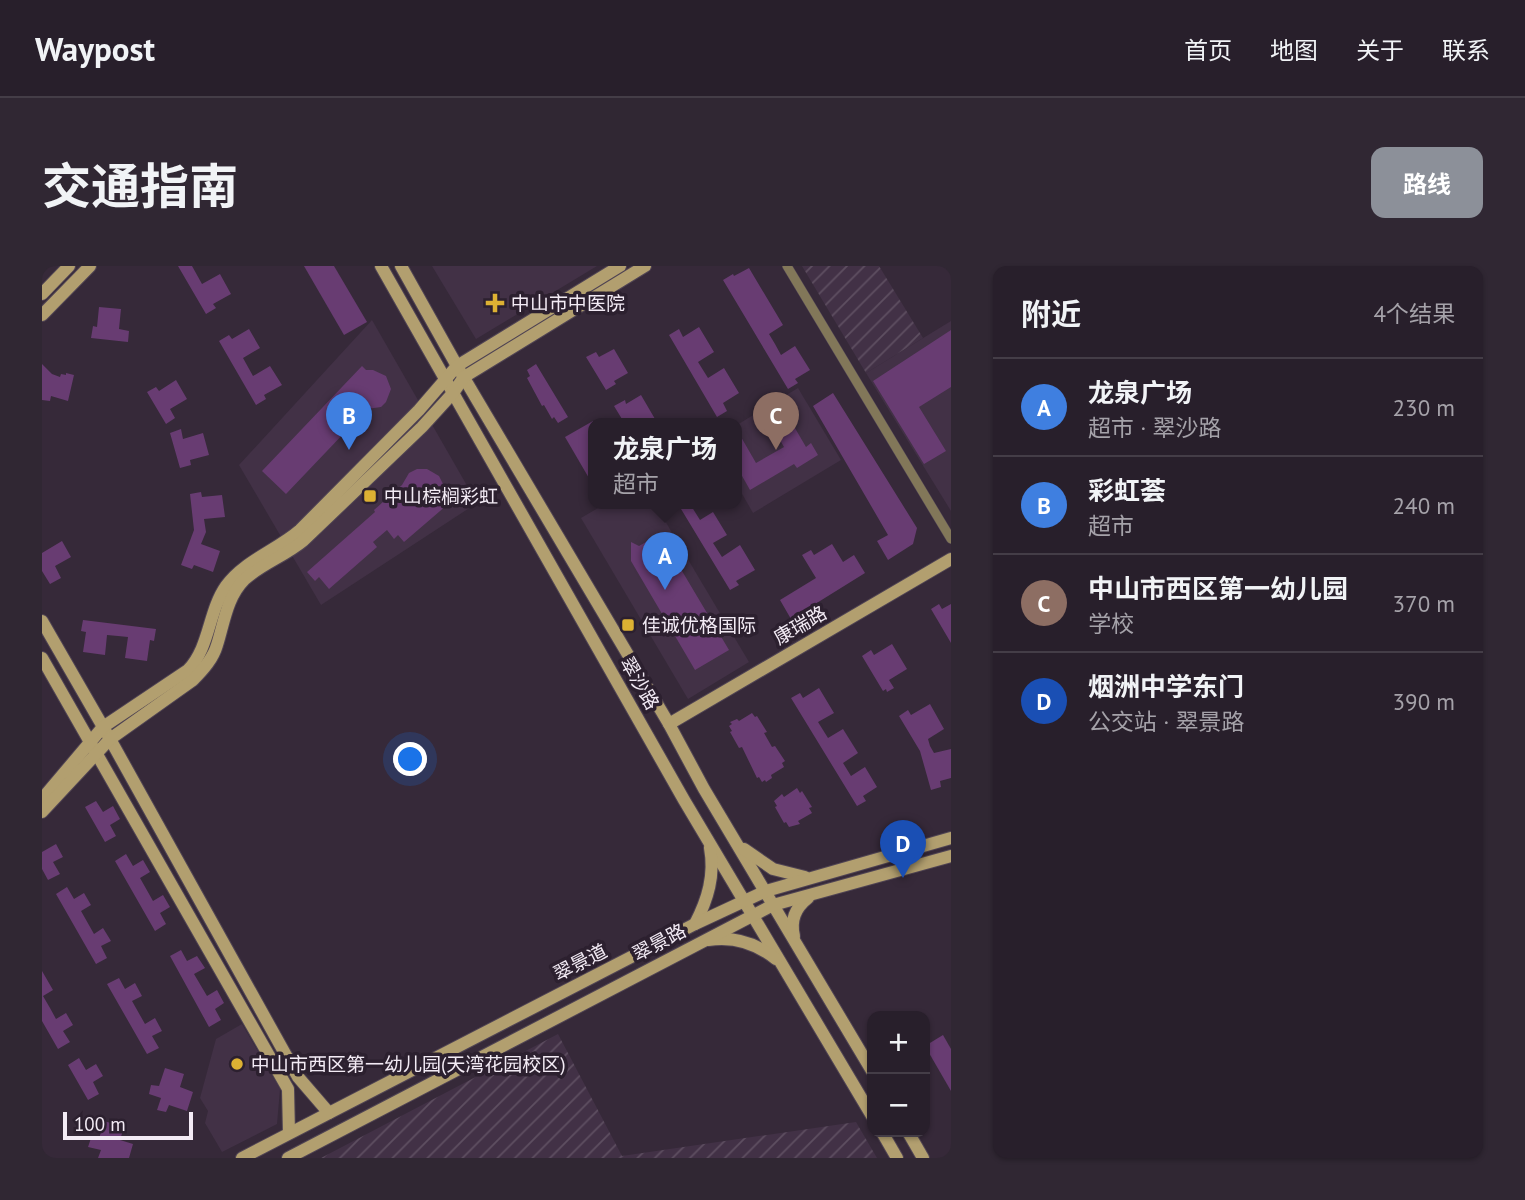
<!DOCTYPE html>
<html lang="zh">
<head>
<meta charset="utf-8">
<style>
	:root { --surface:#281f2b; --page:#302733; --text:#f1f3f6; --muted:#a5a2a9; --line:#443d47; --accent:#8c9099 }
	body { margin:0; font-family:"PT Sans","Noto Sans SC",sans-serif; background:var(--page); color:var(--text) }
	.controls { position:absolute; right:21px; bottom:21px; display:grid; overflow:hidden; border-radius:14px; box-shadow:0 2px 5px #0004 }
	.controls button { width:63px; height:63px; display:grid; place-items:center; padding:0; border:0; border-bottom:2px solid var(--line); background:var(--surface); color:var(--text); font:35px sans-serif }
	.scale { position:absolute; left:21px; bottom:18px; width:130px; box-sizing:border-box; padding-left:7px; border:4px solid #f3ebf5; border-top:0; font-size:19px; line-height:24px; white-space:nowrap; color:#f3ebf5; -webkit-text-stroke:5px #2c202f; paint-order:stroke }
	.you { position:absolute; left:369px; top:494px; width:24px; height:24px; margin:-18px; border:5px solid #fff; border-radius:50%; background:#1a73e8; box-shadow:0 0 0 10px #1a73e833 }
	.badge { display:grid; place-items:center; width:46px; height:46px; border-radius:50%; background:var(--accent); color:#fff; font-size:23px; font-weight:700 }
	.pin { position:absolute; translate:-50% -58px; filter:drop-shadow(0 2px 4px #0008) }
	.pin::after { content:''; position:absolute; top:37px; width:24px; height:21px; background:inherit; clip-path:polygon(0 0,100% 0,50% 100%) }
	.popup { position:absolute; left:546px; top:152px; width:154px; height:91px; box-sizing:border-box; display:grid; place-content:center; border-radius:14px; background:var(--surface); filter:drop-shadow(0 2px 5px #0005); font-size:23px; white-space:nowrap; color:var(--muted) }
	.popup b { font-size:26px; color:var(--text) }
	.popup::after { content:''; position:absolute; left:50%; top:100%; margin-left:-14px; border:14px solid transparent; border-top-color:var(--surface) }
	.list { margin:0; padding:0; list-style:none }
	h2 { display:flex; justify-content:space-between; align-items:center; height:91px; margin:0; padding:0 28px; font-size:30px }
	h2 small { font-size:23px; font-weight:400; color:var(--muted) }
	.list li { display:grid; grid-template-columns:46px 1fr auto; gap:21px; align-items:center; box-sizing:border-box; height:98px; padding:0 28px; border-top:2px solid var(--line) }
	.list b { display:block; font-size:26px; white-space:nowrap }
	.list p { margin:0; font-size:23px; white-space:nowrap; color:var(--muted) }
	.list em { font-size:23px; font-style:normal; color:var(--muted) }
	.map { position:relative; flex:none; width:909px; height:892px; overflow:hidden; border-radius:14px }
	header { display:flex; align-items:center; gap:42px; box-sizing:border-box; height:98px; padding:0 35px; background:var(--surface); border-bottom:2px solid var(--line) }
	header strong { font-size:33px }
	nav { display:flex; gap:38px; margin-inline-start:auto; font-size:24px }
	.intro { display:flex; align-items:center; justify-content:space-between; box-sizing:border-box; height:168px; padding:0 42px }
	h1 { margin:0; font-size:49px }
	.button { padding:18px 32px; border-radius:14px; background:var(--accent); color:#fff; font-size:24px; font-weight:700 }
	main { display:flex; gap:42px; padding:0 42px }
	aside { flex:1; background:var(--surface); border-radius:14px; box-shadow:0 2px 5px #0004 }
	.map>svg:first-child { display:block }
	.built { fill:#423146 }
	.industrial { fill:url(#industrial-furrows) }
	.building { fill:#683c72 }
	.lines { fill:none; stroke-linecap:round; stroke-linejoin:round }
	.street-casing { stroke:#504453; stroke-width:10 }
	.secondary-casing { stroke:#504453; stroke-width:14 }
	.street { stroke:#827759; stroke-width:9 }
	.secondary { stroke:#b29f6f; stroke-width:12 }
	.poi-dot { fill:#ddb133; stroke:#2c202f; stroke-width:2.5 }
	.labels { text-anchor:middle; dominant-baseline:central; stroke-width:7; stroke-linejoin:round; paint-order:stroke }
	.poi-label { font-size:19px; fill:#f3ebf5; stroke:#2c202f; text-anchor:start }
	.street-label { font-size:19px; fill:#f3ebf5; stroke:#2c202f }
</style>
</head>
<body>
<header>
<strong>Waypost</strong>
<nav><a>首页</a><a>地图</a><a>关于</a><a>联系</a></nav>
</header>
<div class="intro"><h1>交通指南</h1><a class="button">路线</a></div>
<main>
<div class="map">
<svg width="909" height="892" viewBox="0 0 909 892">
	<defs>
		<pattern id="industrial-furrows" width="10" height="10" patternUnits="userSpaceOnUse" patternTransform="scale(1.75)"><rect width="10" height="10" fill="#423146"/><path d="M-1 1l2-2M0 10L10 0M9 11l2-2" fill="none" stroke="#5e4f61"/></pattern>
	</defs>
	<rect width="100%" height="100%" fill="#362939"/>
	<g class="built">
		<polygon points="390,0 555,0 434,73"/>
		<polygon points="330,54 435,237 279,339 197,199"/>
		<polygon points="909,55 909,245 824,107"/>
		<polygon points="756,122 799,194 711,247 695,219 695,159"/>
		<polygon points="563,238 613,238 707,396 646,433 539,252"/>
		<polygon points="200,758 238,823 235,858 180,886 163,857 166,845 158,832 174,773"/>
	</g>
	<g class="industrial">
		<polygon points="760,0 837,0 881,72 824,107"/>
		<polygon points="516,768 580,890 814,856 835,892 279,892"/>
	</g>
	<g class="building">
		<polygon points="136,0 150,0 160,18 178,8 189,28 171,38 174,42 164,48"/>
		<polygon points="262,0 292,0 325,56 302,69"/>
		<polygon points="707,2 741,59 727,68 733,78 739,89 753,80 768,104 753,113 756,117 746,123 681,14 691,8 692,10"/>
		<polygon points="57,41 79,43 77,63 87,65 86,76 49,72 51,60 55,61"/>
		<polygon points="657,61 672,86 656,96 666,112 682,102 697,127 681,137 685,145 675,151 627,69 637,63 641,71"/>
		<polygon points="207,63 218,82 201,92 211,110 228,100 240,119 222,129 224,133 214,139 177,75 187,69 190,73"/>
		<polygon points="909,64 909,121 877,141 904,185 882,198 831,115"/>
		<polygon points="572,83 586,107 572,115 574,118 564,124 544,91 554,86 557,91"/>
		<polygon points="0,98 10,108 18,111 19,108 24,109 24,107 32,109 26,135 9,130 8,135 0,134"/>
		<polygon points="494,98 526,151 516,157 512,151 510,153 502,139 500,140 485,112 488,110 485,104"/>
		<polygon points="320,100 324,104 331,104 344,110 349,123 344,136 339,141 325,143 244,228 220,205"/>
		<polygon points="134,114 145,133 128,143 133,152 124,158 105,126 114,121 117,125"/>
		<polygon points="791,127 875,262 871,278 846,294 835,275 846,269 771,140"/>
		<polygon points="599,129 613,153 602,158 583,158 572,140 583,134 584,138"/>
		<polygon points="551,155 551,219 523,171"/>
		<polygon points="750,157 764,181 769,177 776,189 755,202 752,198 708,224 695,201 695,164 714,197 742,181 734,167"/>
		<polygon points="139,163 141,173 161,167 167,189 148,194 149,199 138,202 128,167"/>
		<polygon points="375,203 385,203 397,210 401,218 399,232 405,239 362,276 356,269 352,273 345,264 331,276 335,281 287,323 277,311 273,315 265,306 333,246 332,244 360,219 367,207"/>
		<polygon points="159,226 160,231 180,229 183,251 162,253 164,266 159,278 178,285 171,306 152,299 150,303 139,299 152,264 148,228"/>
		<polygon points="636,238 648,238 658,254 671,246 685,269 671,277 680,291 698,279 713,304 694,315 697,319 688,324"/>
		<polygon points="618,268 687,384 653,404 589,295 589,276 597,280"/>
		<polygon points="20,275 29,291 13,300 19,312 8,318 0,305 0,287"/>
		<polygon points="790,278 801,296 812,289 823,307 749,353 738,334 774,312 760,289 769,284 772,289"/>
		<polygon points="897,338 900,343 909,338 909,377 889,343"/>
		<polygon points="41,354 114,363 112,375 108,374 105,395 83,392 86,371 76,370 65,369 63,389 41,386 44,366 39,365"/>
		<polygon points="850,378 865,403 847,414 852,422 845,426 844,423 841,425 820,390 829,384 832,389"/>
		<polygon points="777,422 792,447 776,456 786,472 801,463 816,487 801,497 809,510 823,501 835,521 821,530 824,535 815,540 749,432 758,427 761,432"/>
		<polygon points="888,438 902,463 886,473 888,480 892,487 909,483 909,512 898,515 899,521 889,524 878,485 857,450 866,444 869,449"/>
		<polygon points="710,447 713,451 715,450 725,466 722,467 730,481 733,480 743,495 740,497 742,501 729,509 730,512 724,516 723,514 720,516 717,511 715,512 700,481 697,482 688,466 690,465 687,460 690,458 688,456 695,453 697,455"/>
		<polygon points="755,522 758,527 760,525 770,541 767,542 770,547 756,555 758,558 747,561 744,556 742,557 733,541 735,540 732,535 740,528 742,531"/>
		<polygon points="54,535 61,546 71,540 78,553 68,559 74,570 63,576 43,541"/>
		<polygon points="14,578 21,591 11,596 18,608 6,614 0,603 0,586"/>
		<polygon points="84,588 91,600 101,594 108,606 98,612 111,635 121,629 128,641 118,647 124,658 113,665 73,595"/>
		<polygon points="25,621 32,633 42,627 49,639 39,645 52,668 61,662 69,675 59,680 65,692 54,698 14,628"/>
		<polygon points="139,684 145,695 155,690 163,702 152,708 165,730 175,724 182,737 173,743 179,754 167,761 128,690"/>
		<polygon points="0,705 11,724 1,730 8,742 14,753 24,747 31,759 21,765 28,776 16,783 0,755"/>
		<polygon points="77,712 83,723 93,717 100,730 90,735 103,758 113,752 120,765 110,770 117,782 105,788 65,718"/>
		<polygon points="901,769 909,783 909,825 883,780"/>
		<polygon points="37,792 44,804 54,798 61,810 51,816 57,828 46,834 26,799"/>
		<polygon points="123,802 142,808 138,821 151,826 145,845 127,839 124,846 115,844 119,832 107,828 109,819 117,820"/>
		<polygon points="62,855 82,861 78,874 91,878 87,892 56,892 59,884 46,881 49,872 57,873"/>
	</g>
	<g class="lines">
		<defs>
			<polyline id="street" points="745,0 909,273"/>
			<g id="secondary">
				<polyline points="339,0 642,534 830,850"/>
				<polyline points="359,0 415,100 627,458 662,523 830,805"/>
				<polyline points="0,28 27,0"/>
				<polyline points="0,49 48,0"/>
				<polyline points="0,355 68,473 256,811 287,847"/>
				<polyline points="0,392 246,823 247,867"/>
				<polyline points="627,458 909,293"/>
				<path d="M0,533L61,461L146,404C168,381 166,346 184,320C202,295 235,284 258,264L377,144L415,100L578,0"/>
				<path d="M0,546L68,473L151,414C161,404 171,393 175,379C182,357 185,331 202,314C219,298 243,290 261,275L380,161L411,127L422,111L603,0"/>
				<polyline points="702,583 731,603 763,611"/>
				<path d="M653,658C666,633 673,609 668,582"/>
				<path d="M752,670C748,654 753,642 766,632"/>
				<path d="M666,674C691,670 714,677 734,693"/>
				<polyline points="840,866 855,892"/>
				<polyline points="866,866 881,892"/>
				<polyline points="200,892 653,658 724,625 909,572"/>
				<polyline points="246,892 731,639 909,590"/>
			</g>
		</defs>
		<use href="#street" class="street-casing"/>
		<use href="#secondary" class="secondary-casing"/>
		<use href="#street" class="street"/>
		<use href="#secondary" class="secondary"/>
	</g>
	<g class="poi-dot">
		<path d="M449.5 26.5h7v7h7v7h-7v7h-7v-7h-7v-7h7z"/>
		<rect x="321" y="223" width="14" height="14" rx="3.5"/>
		<rect x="579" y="352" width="14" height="14" rx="3.5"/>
		<circle cx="195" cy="798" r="7"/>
	</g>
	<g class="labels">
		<g class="poi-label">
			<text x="469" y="37">中山市中医院</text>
			<text x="342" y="230">中山棕榈彩虹</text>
			<text x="600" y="359">佳诚优格国际</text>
			<text x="209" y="798">中山市西区第一幼儿园(天湾花园校区)</text>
		</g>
		<g class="street-label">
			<text transform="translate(758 359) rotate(-30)">康瑞路</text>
			<text transform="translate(598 417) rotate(60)">翠沙路</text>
			<text transform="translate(617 676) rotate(-28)">翠景路</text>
			<text transform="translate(538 696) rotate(-27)">翠景道</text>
		</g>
	</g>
</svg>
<div class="controls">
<button>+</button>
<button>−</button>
</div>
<div class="scale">100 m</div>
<div class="you"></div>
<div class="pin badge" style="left:623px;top:324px;background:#3f7fe0">A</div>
<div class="popup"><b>龙泉广场</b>超市</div>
<div class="pin badge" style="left:307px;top:184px;background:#3f7fe0">B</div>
<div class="pin badge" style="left:734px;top:184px;background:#8d6e63">C</div>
<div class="pin badge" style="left:861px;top:612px;background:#1a4fb4">D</div>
</div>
<aside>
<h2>附近<small>4个结果</small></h2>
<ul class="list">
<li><span class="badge" style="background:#3f7fe0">A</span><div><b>龙泉广场</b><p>超市 · 翠沙路</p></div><em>230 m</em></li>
<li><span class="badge" style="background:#3f7fe0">B</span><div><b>彩虹荟</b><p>超市</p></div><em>240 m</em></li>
<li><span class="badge" style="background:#8d6e63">C</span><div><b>中山市西区第一幼儿园</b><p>学校</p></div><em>370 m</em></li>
<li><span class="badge" style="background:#1a4fb4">D</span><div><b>烟洲中学东门</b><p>公交站 · 翠景路</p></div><em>390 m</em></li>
</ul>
</aside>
</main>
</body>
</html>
